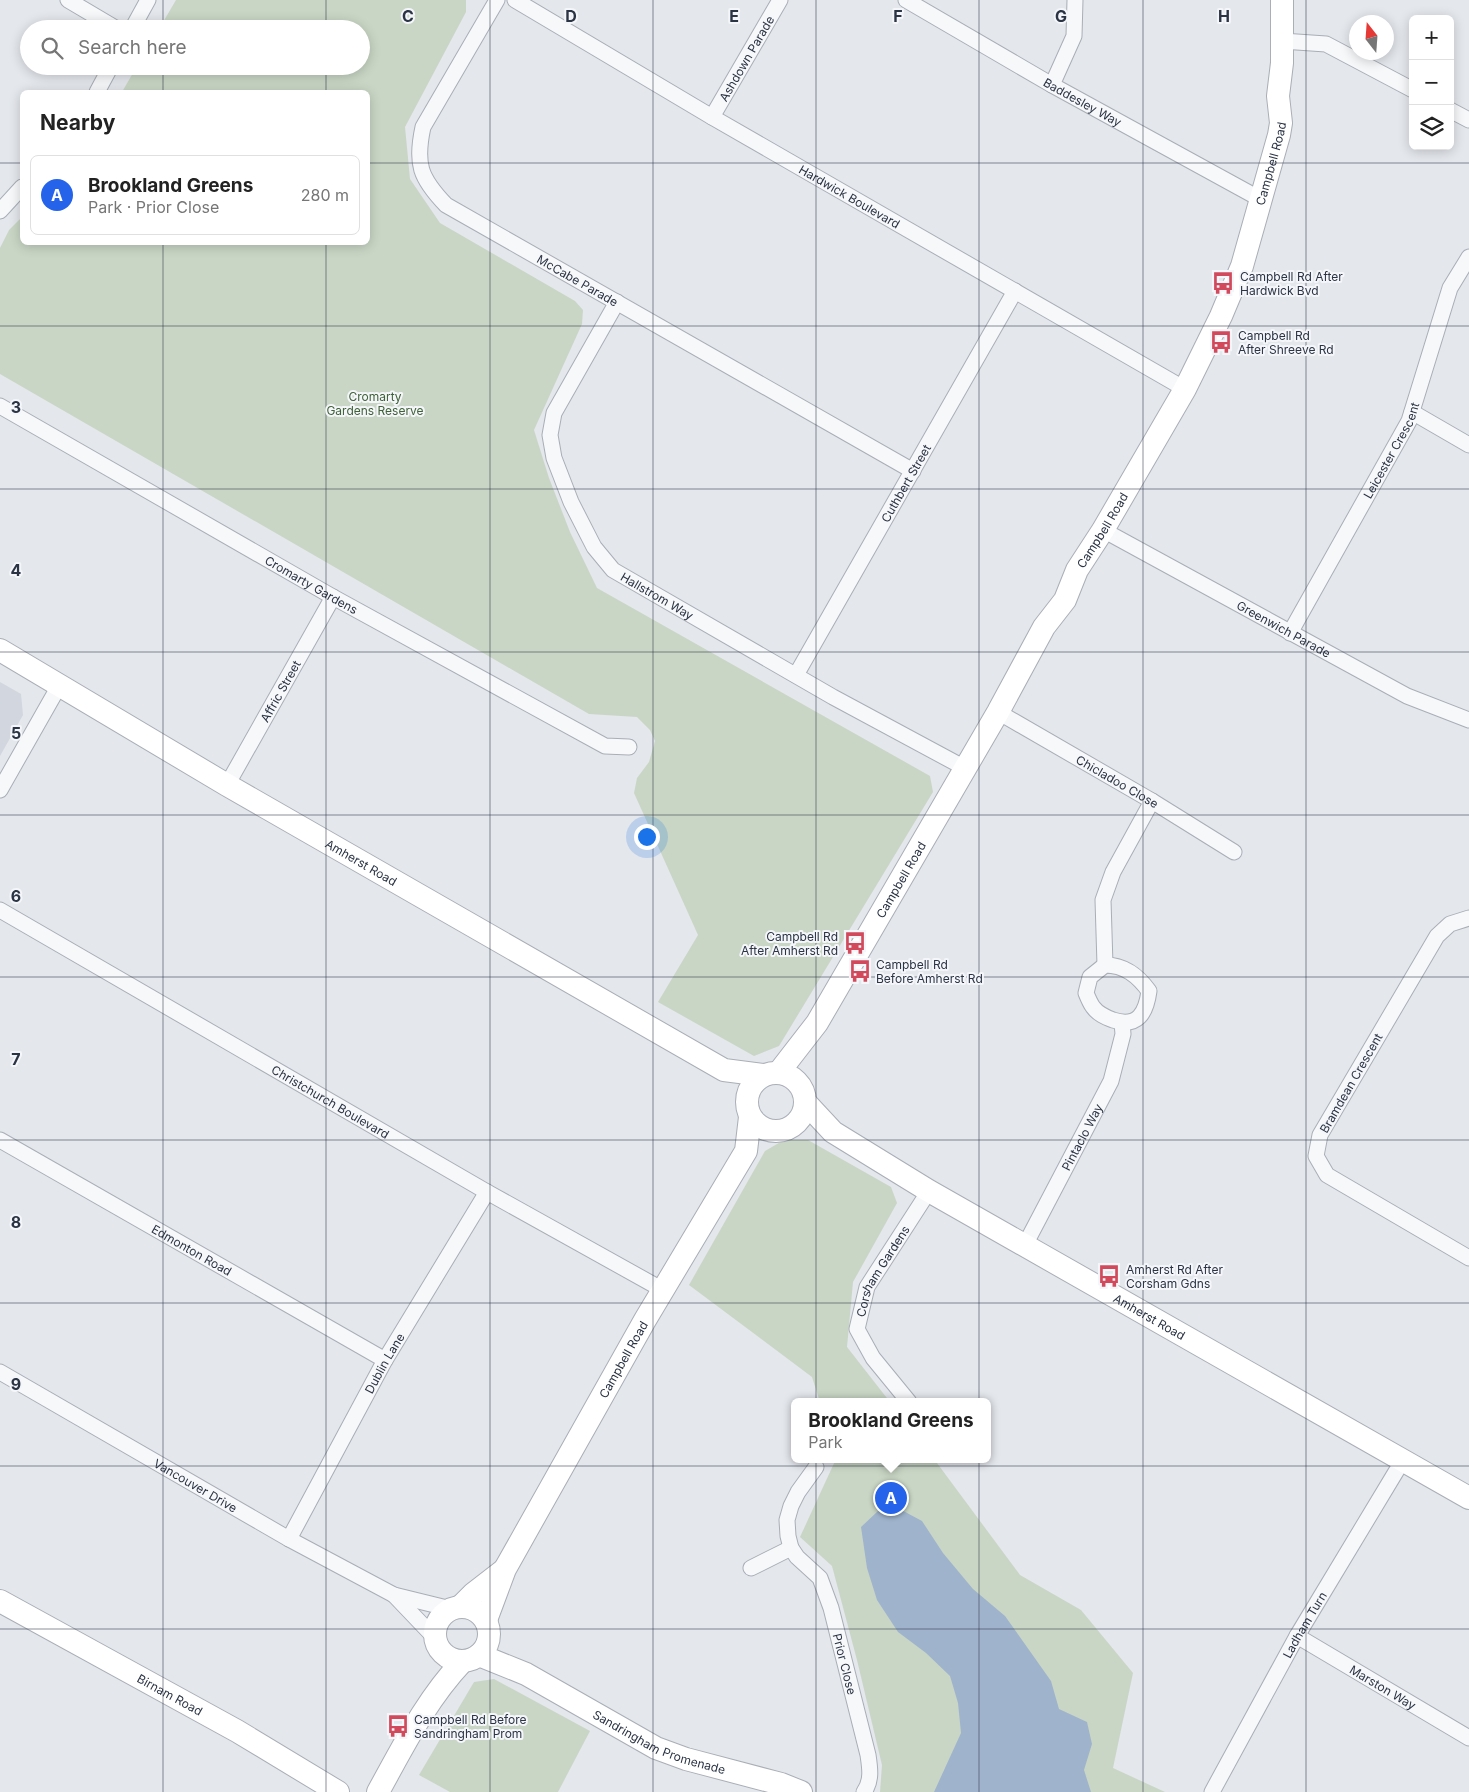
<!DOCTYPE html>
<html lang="en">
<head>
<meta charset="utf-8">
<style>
	:root { --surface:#fff; --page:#f6f6f6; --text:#222; --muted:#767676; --line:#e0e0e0; --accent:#2563eb }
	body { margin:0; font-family:Inter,sans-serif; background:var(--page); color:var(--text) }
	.controls { position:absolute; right:15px; top:15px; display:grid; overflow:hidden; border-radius:8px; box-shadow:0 2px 12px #0003 }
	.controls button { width:45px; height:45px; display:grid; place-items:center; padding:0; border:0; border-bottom:1px solid var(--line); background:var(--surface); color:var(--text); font:25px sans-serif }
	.compass { position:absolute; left:1349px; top:15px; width:45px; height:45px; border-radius:50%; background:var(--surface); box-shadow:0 2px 12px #0003; rotate:343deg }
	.you { position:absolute; left:646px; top:836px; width:18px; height:18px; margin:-12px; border:4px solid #fff; border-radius:50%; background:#1a73e8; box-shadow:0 0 0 8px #1a73e833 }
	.badge { display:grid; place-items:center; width:32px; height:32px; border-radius:50%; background:var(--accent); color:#fff; font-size:16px; font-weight:700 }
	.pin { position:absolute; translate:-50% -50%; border:2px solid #fff; box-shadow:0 1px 5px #0006 }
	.popup { position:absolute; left:791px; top:1398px; width:200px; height:65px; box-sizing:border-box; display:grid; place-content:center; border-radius:8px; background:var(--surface); filter:drop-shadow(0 1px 4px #0005); font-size:16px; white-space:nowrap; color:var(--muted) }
	.popup b { font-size:19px; color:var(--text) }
	.popup::after { content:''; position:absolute; left:50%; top:100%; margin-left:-10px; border:10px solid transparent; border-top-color:var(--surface) }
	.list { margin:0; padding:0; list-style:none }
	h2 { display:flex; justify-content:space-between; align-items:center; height:65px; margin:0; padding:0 20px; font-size:21px }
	h2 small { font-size:16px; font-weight:400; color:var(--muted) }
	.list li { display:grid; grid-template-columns:32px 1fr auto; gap:15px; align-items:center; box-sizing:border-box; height:80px; margin:0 10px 10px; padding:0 10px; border:1px solid var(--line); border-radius:8px }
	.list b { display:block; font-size:19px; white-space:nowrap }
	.list p { margin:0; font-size:16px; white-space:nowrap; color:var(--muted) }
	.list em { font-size:16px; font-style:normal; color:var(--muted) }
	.icon { flex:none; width:28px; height:28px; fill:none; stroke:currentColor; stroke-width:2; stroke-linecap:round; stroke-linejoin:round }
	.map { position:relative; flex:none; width:1469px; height:1792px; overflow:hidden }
	.search { position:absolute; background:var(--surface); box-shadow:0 2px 12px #0003; left:20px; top:20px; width:350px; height:55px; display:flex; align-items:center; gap:12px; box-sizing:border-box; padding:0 18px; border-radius:28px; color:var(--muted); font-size:19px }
	.panel { position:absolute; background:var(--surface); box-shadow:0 2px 12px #0003; left:20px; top:90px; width:350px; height:155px; border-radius:8px }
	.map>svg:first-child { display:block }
	.built { fill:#d2d6de }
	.green { fill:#c9d6c5 }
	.water { fill:#9fb4cc }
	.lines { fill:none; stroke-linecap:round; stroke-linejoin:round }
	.street-casing { stroke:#a9aeb7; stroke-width:17 }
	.secondary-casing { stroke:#a9aeb7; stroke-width:24 }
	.street { stroke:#f7f8fa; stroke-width:15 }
	.secondary { stroke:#fff; stroke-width:22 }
	.grid { fill:none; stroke:#2b3445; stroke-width:1; stroke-opacity:0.55 }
	.labels { text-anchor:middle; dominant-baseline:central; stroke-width:4; stroke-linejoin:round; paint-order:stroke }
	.street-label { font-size:12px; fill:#2b3445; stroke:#f4f6f9 }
	.poi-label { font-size:12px; fill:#2b3445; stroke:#f4f6f9; text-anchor:start }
	.park-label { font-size:12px; fill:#3f6138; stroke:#f4f6f9 }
	.grid-label { font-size:16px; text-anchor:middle; font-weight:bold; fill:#2b3445; stroke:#f4f6f9; stroke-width:4; stroke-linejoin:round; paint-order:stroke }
</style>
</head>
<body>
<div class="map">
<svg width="1469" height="1792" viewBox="0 0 1469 1792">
	<rect width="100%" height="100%" fill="#e4e7ec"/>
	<polygon class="built" points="0,682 21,694 23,715 0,756"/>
	<g class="green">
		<polygon points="176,0 466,0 466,12 405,127 410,179 440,223 575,301 583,310 582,324 534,430 549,478 570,532 597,588 930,776 933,792 779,1046 754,1056 658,1002 698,935 634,793 637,778 649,762 655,741 650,730 637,717 589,714 0,374 0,248 9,230 22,217 22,242 368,242 368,92 122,92 137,66 361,66 361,29 159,29"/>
		<polygon points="784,1140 808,1140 891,1187 897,1203 853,1282 847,1347 890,1402 820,1402 812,1377 689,1285 765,1151"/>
		<polygon points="836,1459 934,1459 1020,1575 1081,1610 1133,1673 1113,1768 1165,1792 880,1792 882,1765 857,1660 832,1566 800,1537"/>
		<polygon points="494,1679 590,1731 558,1792 450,1792 419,1775 474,1682"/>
	</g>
	<polygon class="water" points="894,1506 922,1521 943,1553 973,1589 1005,1616 1051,1681 1059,1709 1087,1722 1092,1744 1084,1770 1091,1792 934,1792 961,1733 958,1703 950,1676 926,1653 898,1632 877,1600 867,1568 861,1527 878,1511"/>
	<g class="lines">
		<defs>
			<g id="street">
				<polyline points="68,0 117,29"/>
				<path id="s1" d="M497,0L423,127C415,164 420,178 446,205L913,471"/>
				<path id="s2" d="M515,0L712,117L1185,389"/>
				<path id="s3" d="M906,0L1052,85L1262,200"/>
				<polyline points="132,29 148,0"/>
				<polyline points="1282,41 1326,44 1413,90"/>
				<polyline points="1052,85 1074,36 1075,0"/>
				<polyline points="97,92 111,66"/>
				<polyline points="1450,110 1469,120"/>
				<path id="s4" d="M712,117L780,0"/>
				<polyline points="0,211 22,187"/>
				<path id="s5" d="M617,302L554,413L550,435L554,458L571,502L594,547L613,570L833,697L965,768"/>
				<path id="s6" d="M0,406L333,597L605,746L629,747"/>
				<polyline points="1412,412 1469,445"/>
				<path id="s7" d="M1103,530L1407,696L1469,720"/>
				<path id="s8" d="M1290,633L1409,421L1450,288L1469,257"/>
				<path id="s9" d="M796,675L1015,291"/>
				<path id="s10" d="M998,712L1152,801L1234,852"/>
				<path id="s11" d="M227,785L333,597"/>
				<polyline points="0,790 59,686"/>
				<path id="s12" d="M0,910L487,1192L663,1290"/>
				<polyline points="1469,918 1450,924 1437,936 1320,1135 1316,1156 1327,1175 1469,1258"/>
				<path d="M1105,965C1125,965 1138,976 1149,991C1146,1013 1138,1028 1113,1020C1105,1017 1098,1014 1093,1007C1090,1003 1088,998 1086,993L1090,977Z"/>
				<polyline points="1105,965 1103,900 1113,872 1152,801"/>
				<path id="s13" d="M0,1140L385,1360"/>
				<path id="s14" d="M1025,1245L1111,1081L1123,1034L1122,1023"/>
				<path id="s15" d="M0,1372L289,1539L394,1595L451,1609"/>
				<path id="s16" d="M909,1402L873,1358L857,1329L867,1287L929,1191"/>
				<path id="s17" d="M816,1467L798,1492L791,1506L787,1520L788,1536L791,1548L797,1557L820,1578L831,1608L868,1755C870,1768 872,1781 864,1792"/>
				<path id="s18" d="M289,1539L385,1360L487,1192"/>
				<polyline points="751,1568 791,1548"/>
				<polyline points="394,1595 435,1638"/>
				<path id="s19" d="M1297,1636L1469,1738"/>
				<path id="s20" d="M1212,1792L1297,1636L1403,1460"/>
			</g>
			<g id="secondary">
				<path id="s21" d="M0,650L227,785L724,1070L763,1075"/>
				<path id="s22" d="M779,1072L817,1023L998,712L1044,627L1065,600L1077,570L1103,530L1185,389L1221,316L1242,266L1279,135L1281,123L1278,96L1282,63V0"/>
				<circle cx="776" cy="1102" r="29"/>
				<path id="s23" d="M806,1103L833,1132L929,1191L1469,1498"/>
				<path id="s24" d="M0,1601L237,1731L338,1792"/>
				<polyline points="461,1606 473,1594 504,1570"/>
				<circle cx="462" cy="1634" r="27"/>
				<path id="s25" d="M486,1620L505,1569L645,1320L746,1151L750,1117"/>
				<path id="s26" d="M479,1655L526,1674L656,1748L686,1759L781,1784L801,1792"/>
				<path d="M378,1792C403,1747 426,1700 462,1662"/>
			</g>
		</defs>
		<use href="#street" class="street-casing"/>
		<use href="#secondary" class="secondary-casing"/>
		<use href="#street" class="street"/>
		<use href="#secondary" class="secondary"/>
	</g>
	<path class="grid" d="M163,0V29M326,0V29M490,0V1792M653,0V1792M816,0V1792M979,0V1792M1143,0V1792M1306,0V1792M163,66V92M326,66V92M0,163H22M368,163H1469M163,242V1792M326,242V1792M0,326H1469M0,489H1469M0,652H1469M0,815H1469M0,977H1469M0,1140H1469M0,1303H1469M0,1466H1469M0,1629H1469"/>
	<defs>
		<symbol id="bus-bare" viewBox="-9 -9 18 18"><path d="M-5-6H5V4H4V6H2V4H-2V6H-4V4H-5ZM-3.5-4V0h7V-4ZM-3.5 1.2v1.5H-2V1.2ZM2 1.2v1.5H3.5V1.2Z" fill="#d1495b" stroke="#f4f6f9" stroke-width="2.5" paint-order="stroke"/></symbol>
	</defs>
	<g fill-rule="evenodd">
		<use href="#bus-bare" x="1207" y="267" width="32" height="32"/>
		<use href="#bus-bare" x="1205" y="326" width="32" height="32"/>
		<use href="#bus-bare" x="839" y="927" width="32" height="32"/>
		<use href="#bus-bare" x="844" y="955" width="32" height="32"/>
		<use href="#bus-bare" x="1093" y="1260" width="32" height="32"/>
		<use href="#bus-bare" x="382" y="1710" width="32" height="32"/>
	</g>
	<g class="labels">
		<g class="street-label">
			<text stroke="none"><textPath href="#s4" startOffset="68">Ashdown Parade</textPath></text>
			<text stroke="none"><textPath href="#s3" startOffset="204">Baddesley Way</textPath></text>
			<text stroke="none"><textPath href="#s22" startOffset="1038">Campbell Road</textPath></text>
			<text stroke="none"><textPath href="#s2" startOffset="388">Hardwick Boulevard</textPath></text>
			<text stroke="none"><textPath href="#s1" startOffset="385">McCabe Parade</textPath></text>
			<text stroke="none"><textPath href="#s8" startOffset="209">Leicester Crescent</textPath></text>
			<text stroke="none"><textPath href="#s9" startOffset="221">Cuthbert Street</textPath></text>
			<text stroke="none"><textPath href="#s22" startOffset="632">Campbell Road</textPath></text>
			<text stroke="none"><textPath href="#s6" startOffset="359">Cromarty Gardens</textPath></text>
			<text stroke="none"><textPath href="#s5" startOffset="352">Hallstrom Way</textPath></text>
			<text stroke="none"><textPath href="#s7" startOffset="206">Greenwich Parade</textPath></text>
			<text stroke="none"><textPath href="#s11" startOffset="108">Affric Street</textPath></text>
			<text stroke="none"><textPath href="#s10" startOffset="138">Chicladoo Close</textPath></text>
			<text stroke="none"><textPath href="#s21" startOffset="419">Amherst Road</textPath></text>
			<text stroke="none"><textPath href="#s22" startOffset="228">Campbell Road</textPath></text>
			<text transform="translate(1351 1083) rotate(-60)">Bramdean Crescent</text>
			<text stroke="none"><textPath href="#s12" startOffset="382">Christchurch Boulevard</textPath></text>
			<text stroke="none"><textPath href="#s14" startOffset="122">Pintaclo Way</textPath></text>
			<text stroke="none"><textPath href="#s13" startOffset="221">Edmonton Road</textPath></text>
			<text stroke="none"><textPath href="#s16" startOffset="154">Corsham Gardens</textPath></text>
			<text stroke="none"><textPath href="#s23" startOffset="406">Amherst Road</textPath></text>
			<text stroke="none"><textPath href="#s25" startOffset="295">Campbell Road</textPath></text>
			<text stroke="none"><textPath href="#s18" startOffset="200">Dublin Lane</textPath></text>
			<text stroke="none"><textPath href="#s15" startOffset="226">Vancouver Drive</textPath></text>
			<text stroke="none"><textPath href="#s20" startOffset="191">Ladham Turn</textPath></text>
			<text stroke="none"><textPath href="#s17" startOffset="221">Prior Close</textPath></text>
			<text stroke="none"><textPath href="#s19" startOffset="100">Marston Way</textPath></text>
			<text stroke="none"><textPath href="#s24" startOffset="194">Birnam Road</textPath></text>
			<text stroke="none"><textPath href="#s26" startOffset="201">Sandringham Promenade</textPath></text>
		</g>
		<g class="poi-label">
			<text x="1240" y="276">Campbell Rd After<tspan x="1240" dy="14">Hardwick Bvd</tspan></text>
			<text x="1238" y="335">Campbell Rd<tspan x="1238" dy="14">After Shreeve Rd</tspan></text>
			<text x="838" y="936" text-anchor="end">Campbell Rd<tspan x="838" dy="14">After Amherst Rd</tspan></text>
			<text x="876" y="964">Campbell Rd<tspan x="876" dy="14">Before Amherst Rd</tspan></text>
			<text x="1126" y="1269">Amherst Rd After<tspan x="1126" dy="14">Corsham Gdns</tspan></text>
			<text x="414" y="1719">Campbell Rd Before<tspan x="414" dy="14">Sandringham Prom</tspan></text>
		</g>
		<g class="park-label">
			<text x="375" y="396">Cromarty<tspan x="375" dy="14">Gardens Reserve</tspan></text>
		</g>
	</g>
	<g class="grid-label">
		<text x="408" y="22">C</text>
		<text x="571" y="22">D</text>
		<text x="734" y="22">E</text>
		<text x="898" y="22">F</text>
		<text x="1061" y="22">G</text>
		<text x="1224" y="22">H</text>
		<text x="16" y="413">3</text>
		<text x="16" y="576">4</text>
		<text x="16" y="739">5</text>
		<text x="16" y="902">6</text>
		<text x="16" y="1065">7</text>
		<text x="16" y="1228">8</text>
		<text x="16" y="1390">9</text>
	</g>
</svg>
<div class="controls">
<button>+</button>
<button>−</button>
<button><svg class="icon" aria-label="layers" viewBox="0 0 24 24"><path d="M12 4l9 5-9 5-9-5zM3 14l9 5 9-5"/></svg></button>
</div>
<svg class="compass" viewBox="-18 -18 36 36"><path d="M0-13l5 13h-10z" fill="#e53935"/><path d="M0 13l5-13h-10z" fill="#767676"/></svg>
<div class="you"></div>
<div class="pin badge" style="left:891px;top:1498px">A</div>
<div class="popup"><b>Brookland Greens</b>Park</div>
<div class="search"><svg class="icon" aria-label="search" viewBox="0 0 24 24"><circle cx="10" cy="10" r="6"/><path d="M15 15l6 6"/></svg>Search here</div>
<section class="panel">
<h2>Nearby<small></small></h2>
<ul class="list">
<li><span class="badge">A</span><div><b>Brookland Greens</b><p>Park · Prior Close</p></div><em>280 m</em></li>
</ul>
</section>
</div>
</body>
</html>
